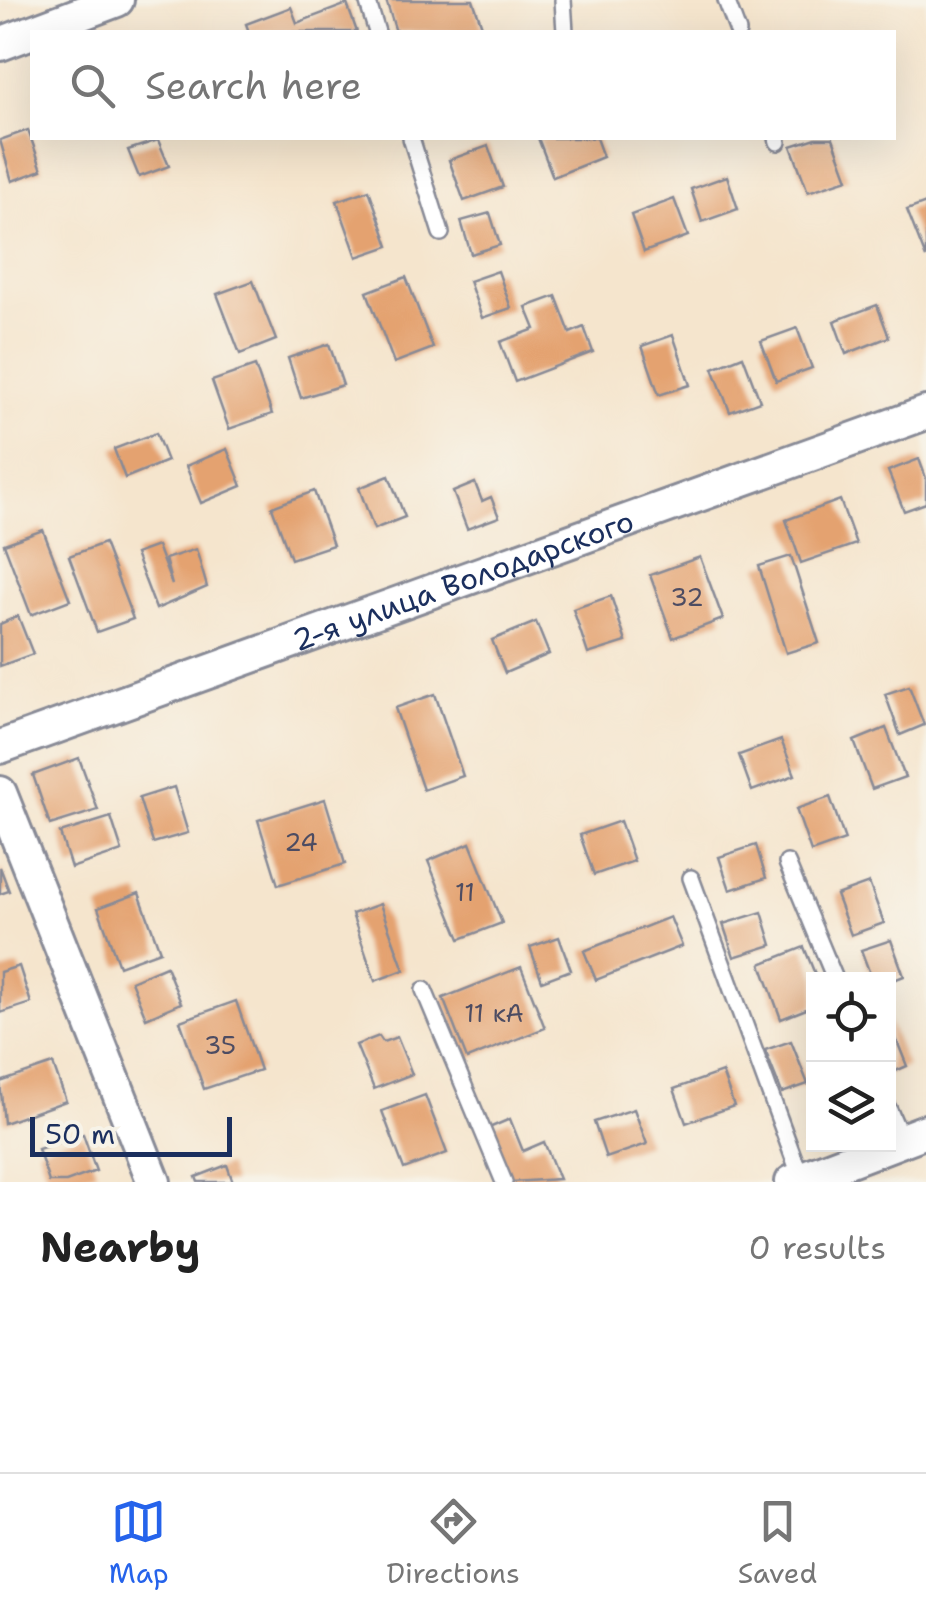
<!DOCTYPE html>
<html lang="en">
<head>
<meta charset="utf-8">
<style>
	:root { --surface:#fff; --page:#f2f2f2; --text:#222; --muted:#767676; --line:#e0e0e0; --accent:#2563eb }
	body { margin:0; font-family:"Shantell Sans",sans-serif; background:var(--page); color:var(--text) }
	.controls { position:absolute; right:30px; bottom:30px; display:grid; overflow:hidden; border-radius:0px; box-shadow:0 10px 40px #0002 }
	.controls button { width:90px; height:90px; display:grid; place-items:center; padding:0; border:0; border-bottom:2px solid var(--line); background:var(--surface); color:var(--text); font:50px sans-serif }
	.scale { position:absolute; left:30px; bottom:25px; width:202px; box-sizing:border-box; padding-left:10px; border:5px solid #1b2f5e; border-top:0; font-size:28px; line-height:35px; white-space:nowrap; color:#1b2f5e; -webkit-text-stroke:8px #f7f3e8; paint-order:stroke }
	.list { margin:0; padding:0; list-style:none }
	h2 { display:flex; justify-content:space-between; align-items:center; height:130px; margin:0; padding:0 40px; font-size:42px }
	h2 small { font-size:32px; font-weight:400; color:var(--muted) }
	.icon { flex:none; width:55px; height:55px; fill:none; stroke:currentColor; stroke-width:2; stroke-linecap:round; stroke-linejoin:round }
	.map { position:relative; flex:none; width:926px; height:1182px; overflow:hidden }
	.search { position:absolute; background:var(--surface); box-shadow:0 10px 40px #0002; left:30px; right:30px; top:30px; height:110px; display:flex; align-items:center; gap:25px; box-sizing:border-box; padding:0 35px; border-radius:0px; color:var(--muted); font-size:38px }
	.sheet { height:290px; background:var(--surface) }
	nav { display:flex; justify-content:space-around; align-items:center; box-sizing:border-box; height:140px; border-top:2px solid var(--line); background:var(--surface); font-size:28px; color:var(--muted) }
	nav a { display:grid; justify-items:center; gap:5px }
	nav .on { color:var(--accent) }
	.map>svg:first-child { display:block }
	.building { fill:#e4a26f }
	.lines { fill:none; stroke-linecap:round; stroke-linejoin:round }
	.lane-casing { stroke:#888a96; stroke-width:20 }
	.street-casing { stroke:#888a96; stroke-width:38 }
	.lane { stroke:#fff; stroke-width:15 }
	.street { stroke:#fff; stroke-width:32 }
	.labels { text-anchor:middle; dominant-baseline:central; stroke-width:8; stroke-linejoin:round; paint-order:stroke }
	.number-label { font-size:25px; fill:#4d4c62 }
	.street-label { font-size:30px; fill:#1b2f5e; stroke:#f7f3e8 }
</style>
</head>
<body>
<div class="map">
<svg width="926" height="1182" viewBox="0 0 926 1182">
	<rect width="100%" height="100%" fill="#f7f3e8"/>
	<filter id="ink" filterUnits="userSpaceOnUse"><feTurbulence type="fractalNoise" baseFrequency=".01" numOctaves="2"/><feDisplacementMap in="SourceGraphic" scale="20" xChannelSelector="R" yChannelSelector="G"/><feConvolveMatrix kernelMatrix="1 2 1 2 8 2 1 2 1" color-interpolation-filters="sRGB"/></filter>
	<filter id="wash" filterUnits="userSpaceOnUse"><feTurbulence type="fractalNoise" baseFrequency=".0048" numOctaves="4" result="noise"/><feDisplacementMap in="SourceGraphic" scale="40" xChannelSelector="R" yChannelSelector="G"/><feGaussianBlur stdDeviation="2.25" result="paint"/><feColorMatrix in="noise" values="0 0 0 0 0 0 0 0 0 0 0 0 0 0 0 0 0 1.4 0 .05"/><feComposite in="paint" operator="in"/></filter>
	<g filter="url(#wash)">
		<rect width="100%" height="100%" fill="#f5e5cd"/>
		<g id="blocks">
			<g class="building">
				<polygon points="386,0 473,0 484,32 396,32"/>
				<polygon points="347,4 357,32 249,32 246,24 291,7 297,23"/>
				<polygon points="28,130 42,170 12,181 0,140"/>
				<polygon points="538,138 596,138 603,157 553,177"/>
				<polygon points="816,138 833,138 848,179 808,192 791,146"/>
				<polygon points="158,140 169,166 139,177 128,150"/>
				<polygon points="488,146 503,187 464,201 449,160"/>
				<polygon points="727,176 738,209 702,222 691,189"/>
				<polygon points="369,190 389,246 357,257 337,201"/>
				<polygon points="674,199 688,236 644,252 631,215"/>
				<polygon points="926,203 926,258 907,210"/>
				<polygon points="490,213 500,245 471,254 461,221"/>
				<polygon points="498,271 511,308 482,318 469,281"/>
				<polygon points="406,277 433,348 394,363 367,292"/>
				<polygon points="253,281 276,340 240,354 217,294"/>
				<polygon points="556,296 570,333 584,327 593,352 515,382 500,342 535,329 526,307"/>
				<polygon points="877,305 889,337 846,354 834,321"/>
				<polygon points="797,328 812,368 776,381 761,341"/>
				<polygon points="673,335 690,385 659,395 642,346"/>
				<polygon points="329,344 343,385 301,398 288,358"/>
				<polygon points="743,356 760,401 730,412 713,368"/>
				<polygon points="255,366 272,414 229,429 212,381"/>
				<polygon points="156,433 167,461 125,478 114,449"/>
				<polygon points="227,449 242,486 201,503 186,466"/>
				<polygon points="919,459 926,478 926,503 904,511 888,471"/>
				<polygon points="389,476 405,517 374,529 359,488"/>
				<polygon points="475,483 482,501 491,497 499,517 467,529 453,492"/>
				<polygon points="314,491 333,545 291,559 272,507"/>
				<polygon points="840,500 856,544 801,563 786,520"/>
				<polygon points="43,530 70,600 31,615 4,544"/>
				<polygon points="104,543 133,619 97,632 69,556"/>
				<polygon points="157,546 172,585 165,559 196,549 207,587 156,609 135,554"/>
				<polygon points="791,556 819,643 786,653 759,566"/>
				<polygon points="700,557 723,619 673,638 650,575"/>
				<polygon points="611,596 626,642 588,654 573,609"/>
				<polygon points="18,616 33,654 0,666 0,624"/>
				<polygon points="536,622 549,654 505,673 492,640"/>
				<polygon points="909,686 924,725 900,735 885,694"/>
				<polygon points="435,694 463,776 423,790 395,708"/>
				<polygon points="886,728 905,777 872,789 854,741"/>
				<polygon points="781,740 795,775 752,791 739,755"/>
				<polygon points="79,758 98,810 50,825 33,775"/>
				<polygon points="174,787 188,833 153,843 139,798"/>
				<polygon points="830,797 845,840 811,852 796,809"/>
				<polygon points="325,799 345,864 278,885 258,820"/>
				<polygon points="111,817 122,851 71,868 60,833"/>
				<polygon points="620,821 634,861 594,875 580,835"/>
				<polygon points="470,843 502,923 460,939 428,861"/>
				<polygon points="756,845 766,878 730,890 719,857"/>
				<polygon points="0,867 9,891 0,894"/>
				<polygon points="869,883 884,923 851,935 836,895"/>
				<polygon points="139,893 160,951 119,966 98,908"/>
				<polygon points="380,904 404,970 375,981 352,914"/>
				<polygon points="762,912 772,945 734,957 723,924"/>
				<polygon points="670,917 682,946 596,980 584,951"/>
				<polygon points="559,937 571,970 542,981 530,947"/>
				<polygon points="891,940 904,976 889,982 872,979 861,950"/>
				<polygon points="804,947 817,979 814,1006 781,1019 761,964"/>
				<polygon points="19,966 31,1003 0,1013 0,972"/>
				<polygon points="166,966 181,1003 146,1018 131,981"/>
				<polygon points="521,967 545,1028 467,1059 443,998"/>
				<polygon points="236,1001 260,1070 204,1089 180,1021"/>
				<polygon points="889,1021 907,1066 889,1074"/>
				<polygon points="379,1036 383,1042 397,1037 412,1074 374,1089 356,1045"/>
				<polygon points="791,1041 808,1084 782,1093 765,1050"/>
				<polygon points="53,1064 66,1101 4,1123 0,1082"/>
				<polygon points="722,1072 734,1106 686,1123 674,1089"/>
				<polygon points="425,1095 447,1153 404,1169 382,1111"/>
				<polygon points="634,1109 647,1144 606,1158 594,1122"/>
				<polygon points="510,1119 523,1151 544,1142 559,1179 511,1182 489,1128"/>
				<polygon points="83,1134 96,1171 66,1182 49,1182 38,1149"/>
				<polygon points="227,1165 233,1182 198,1182 196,1177"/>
			</g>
		</g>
	</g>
	<g filter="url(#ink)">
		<use href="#blocks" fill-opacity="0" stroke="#888a96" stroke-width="2.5"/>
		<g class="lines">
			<defs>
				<g id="lane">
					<polyline points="367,0 377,32"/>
					<polyline points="563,0 565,32"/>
					<polyline points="726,0 738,32"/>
					<polyline points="411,138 441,233"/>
					<polyline points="777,138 778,142"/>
					<polyline points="787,863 835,979"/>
					<polyline points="691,878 801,1178"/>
					<polyline points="424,990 504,1182"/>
					<polyline points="888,1108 902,1140"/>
				</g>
				<g id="street">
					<polyline points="0,44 117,0"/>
					<path id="s1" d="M0,747L926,413"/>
					<polyline points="0,793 154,1182"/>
					<polyline points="792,1182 926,1131"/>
				</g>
			</defs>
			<use href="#lane" class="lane-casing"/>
			<use href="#street" class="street-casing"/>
			<use href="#lane" class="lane"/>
			<use href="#street" class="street"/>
		</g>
	</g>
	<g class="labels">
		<g class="number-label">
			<text x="687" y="597">32</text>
			<text x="301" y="842">24</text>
			<text x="465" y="892">11</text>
			<text x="494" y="1013">11 кА</text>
			<text x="220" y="1045">35</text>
		</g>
		<g class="street-label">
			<text stroke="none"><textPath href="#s1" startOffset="492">2-я улица Володарского</textPath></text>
		</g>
	</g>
</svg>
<div class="controls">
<button><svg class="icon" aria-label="locate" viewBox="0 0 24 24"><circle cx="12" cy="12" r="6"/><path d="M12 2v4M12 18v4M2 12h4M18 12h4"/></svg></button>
<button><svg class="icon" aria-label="layers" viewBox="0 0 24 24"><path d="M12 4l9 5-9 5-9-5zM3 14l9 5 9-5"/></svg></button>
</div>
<div class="scale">50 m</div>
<div class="search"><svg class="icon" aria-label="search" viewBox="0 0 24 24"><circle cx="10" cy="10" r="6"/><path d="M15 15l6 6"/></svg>Search here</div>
</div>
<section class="sheet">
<h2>Nearby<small>0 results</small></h2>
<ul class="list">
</ul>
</section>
<nav>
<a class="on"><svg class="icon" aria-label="map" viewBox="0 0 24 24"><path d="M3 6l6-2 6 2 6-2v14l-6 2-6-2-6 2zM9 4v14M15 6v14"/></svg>Map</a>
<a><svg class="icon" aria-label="directions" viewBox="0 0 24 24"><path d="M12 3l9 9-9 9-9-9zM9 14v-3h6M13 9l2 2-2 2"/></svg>Directions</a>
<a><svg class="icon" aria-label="saved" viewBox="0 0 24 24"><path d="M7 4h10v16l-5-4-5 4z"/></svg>Saved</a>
</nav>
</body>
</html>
